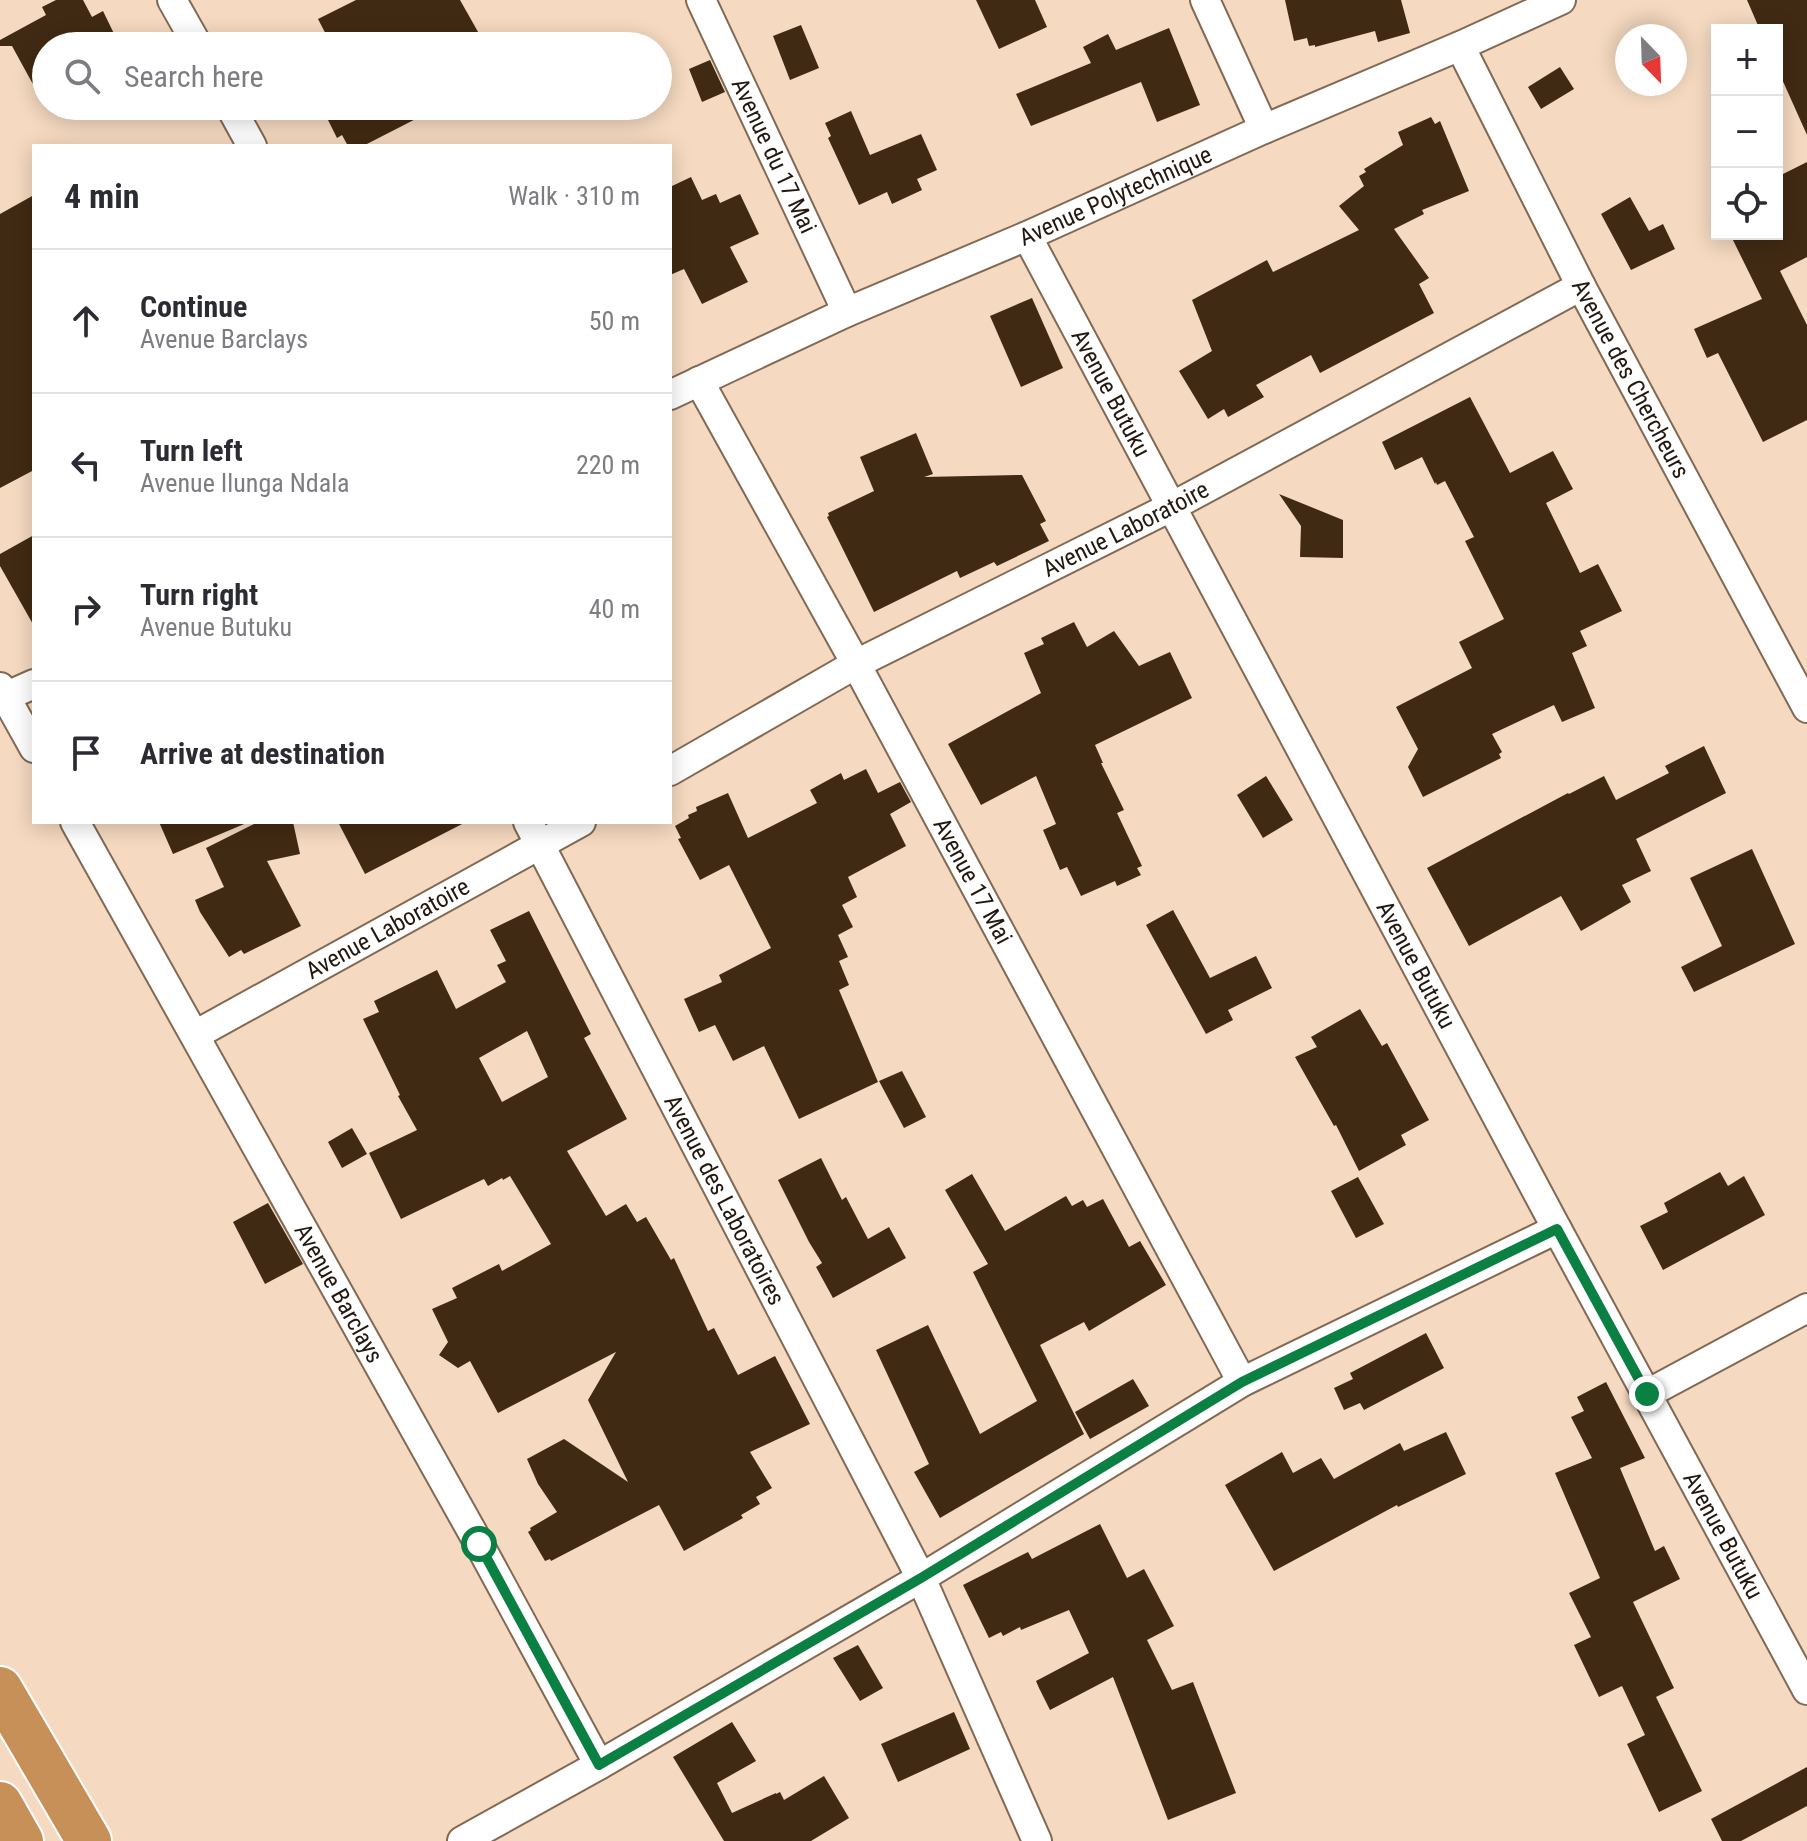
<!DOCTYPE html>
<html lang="en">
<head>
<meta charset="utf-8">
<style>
	:root { --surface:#fff; --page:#f2f2f3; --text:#2b2b33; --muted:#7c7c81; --line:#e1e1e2 }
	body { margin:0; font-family:"Roboto Condensed",sans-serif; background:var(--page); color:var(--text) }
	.controls { position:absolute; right:24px; top:24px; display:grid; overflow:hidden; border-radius:0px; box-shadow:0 4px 20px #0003 }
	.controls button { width:72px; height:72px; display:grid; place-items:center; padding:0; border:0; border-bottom:2px solid var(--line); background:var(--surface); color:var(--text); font:40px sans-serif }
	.compass { position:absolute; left:1615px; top:24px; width:72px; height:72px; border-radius:50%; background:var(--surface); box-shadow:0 4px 20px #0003; rotate:157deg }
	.stop { position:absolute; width:24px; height:24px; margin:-18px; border:6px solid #0b8043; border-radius:50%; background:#fff }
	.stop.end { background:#0b8043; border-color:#fff; box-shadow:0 2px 8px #0008 }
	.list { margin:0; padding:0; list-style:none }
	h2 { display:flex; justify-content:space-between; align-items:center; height:104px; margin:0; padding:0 32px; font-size:34px }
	h2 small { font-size:26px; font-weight:400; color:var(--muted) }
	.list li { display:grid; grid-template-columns:52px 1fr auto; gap:24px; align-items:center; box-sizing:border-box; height:144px; padding:0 32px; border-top:2px solid var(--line) }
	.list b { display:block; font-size:30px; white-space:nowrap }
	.list p { margin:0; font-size:26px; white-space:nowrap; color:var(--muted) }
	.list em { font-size:26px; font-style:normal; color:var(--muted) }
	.icon { flex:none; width:44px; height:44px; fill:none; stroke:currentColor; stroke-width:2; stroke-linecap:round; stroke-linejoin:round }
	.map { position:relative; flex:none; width:1807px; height:1841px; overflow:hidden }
	.search { position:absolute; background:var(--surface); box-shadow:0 4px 20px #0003; left:32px; top:32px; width:640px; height:88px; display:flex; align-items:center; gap:20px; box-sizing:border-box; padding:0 28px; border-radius:44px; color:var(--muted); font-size:30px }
	.panel { position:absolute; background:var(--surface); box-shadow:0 4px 20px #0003; left:32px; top:144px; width:640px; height:680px; border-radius:0px }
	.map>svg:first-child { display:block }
	.building { fill:#412a13; fill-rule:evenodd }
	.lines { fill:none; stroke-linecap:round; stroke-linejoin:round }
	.minor-casing { stroke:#826953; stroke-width:32 }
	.trunk-casing { stroke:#fff; stroke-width:48 }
	.minor { stroke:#fff; stroke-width:28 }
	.trunk { stroke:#c69058; stroke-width:44 }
	.route { stroke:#0b8043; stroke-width:10 }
	.labels { text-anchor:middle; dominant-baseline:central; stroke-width:8; stroke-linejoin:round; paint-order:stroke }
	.street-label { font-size:24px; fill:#22180f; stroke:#fee7d3 }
</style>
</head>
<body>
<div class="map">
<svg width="1807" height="1841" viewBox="0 0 1807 1841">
	<rect width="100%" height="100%" fill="#f5d9c0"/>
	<g class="building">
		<polygon points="56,0 83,0 92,17 103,11 120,46 46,46 46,108 12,46 0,46 0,40 46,15 42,7"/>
		<polygon points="356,0 460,0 486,46 332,46 318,19"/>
		<polygon points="976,0 1035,0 1047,27 999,49"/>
		<polygon points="1285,0 1401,0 1410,33 1378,42 1375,31 1315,47 1315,45 1309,46 1307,38 1294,41"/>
		<polygon points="1747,0 1807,0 1807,135 1777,68 1777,30 1760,30"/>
		<polygon points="801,25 819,68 790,80 773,36"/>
		<polygon points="1169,28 1200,105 1157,122 1141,82 1031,126 1016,94 1091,63 1083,47 1108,34 1116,50"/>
		<polygon points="710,60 725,92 702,102 689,69"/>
		<polygon points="1560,67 1574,89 1541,109 1528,87"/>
		<polygon points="321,106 441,106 363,146 348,146 342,135 337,138"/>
		<polygon points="851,111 870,155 921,134 937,170 917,179 922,190 892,204 887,192 859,205 828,138 831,136 825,123"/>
		<polygon points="1431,117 1435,124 1440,121 1469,191 1422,210 1424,214 1394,229 1429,278 1419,284 1434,313 1320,373 1311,355 1256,385 1264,397 1228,417 1224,409 1208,419 1179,371 1212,351 1192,300 1267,260 1273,272 1359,230 1339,206 1364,186 1359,176 1366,172 1364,169 1403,145 1398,132"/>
		<polygon points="1807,162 1807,257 1780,271 1807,325 1807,420 1763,442 1718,353 1707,358 1694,329 1762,299 1730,234 1777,234 1777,177"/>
		<polygon points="691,177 702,200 716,194 720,203 740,194 759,234 730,247 748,282 702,304 684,269 670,275 670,187"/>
		<polygon points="34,195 34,470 0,488 0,214"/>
		<polygon points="1630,197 1649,231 1663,224 1675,249 1631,270 1601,214"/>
		<polygon points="1032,298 1063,368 1021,387 990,316"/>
		<polygon points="1470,397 1510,473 1553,451 1573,489 1546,503 1580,573 1598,564 1622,611 1580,631 1587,646 1572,653 1595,708 1562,722 1554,705 1492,734 1502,752 1499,754 1501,758 1423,797 1408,767 1418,749 1396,707 1472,668 1459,642 1504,619 1465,541 1474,537 1445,481 1437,485 1436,482 1435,484 1422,457 1395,470 1382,442"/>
		<polygon points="916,433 933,474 924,477 1022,475 1046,521 1040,524 1049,541 997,566 994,562 960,578 957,571 874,612 827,517 829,516 828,513 874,491 860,457"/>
		<polygon points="1279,494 1343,520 1343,558 1300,557 1301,526"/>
		<polygon points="34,535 34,626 0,566 0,554"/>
		<polygon points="1074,622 1087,647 1114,631 1139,666 1170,652 1192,698 1095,745 1103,763 1101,763 1124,810 1117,813 1142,866 1137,868 1141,875 1117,886 1115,881 1081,896 1067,867 1060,870 1043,830 1056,824 1036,776 981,805 948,744 1041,693 1024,653 1044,644 1041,638"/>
		<polygon points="1704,746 1726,793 1636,839 1651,871 1622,885 1631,902 1581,931 1561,896 1469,946 1427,868 1568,793 1569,794 1604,776 1616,800 1669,773 1665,766"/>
		<polygon points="866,769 878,793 900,782 911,802 890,814 906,846 848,877 857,897 842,905 853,927 838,935 848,957 839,961 849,985 839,990 878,1082 799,1119 764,1046 733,1061 715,1025 699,1032 684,999 722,982 719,975 771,948 729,865 700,880 678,839 681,838 675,826 689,818 688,815 697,811 696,807 728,793 748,838 817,803 810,790 841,773 844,780"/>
		<polygon points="1266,776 1293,820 1263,838 1237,795"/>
		<polygon points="159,822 249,822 173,854"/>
		<polygon points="258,822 293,822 300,854 267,861 301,926 244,954 241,950 229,957 200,912 195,900 224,887 206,848"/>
		<polygon points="338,822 466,822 365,874"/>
		<polygon points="1752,849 1795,944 1694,992 1681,967 1722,946 1690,878"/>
		<polygon points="1173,910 1210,978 1256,956 1272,988 1228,1010 1233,1020 1206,1034 1146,925"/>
		<path d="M529,911L591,1034L584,1038L627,1119L567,1151L606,1216L626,1204L637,1222L646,1217L671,1260L674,1258L708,1331L714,1328L738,1375L775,1356L810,1424L750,1452L772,1488L756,1497L760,1504L741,1515L743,1518L684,1551L659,1505L551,1561L550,1559L545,1561L528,1532L531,1530L530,1528L557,1512L538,1484L527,1459L564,1439L628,1482L588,1400L616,1352L498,1413L470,1361L458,1368L439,1355L448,1342L432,1309L457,1298L452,1288L499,1264L502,1271L551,1244L510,1176L503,1180L502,1178L488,1186L484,1179L401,1219L369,1153L417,1130L398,1096L400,1095L363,1019L379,1012L374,1001L437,970L456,1009L506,982L497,965L506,961L490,930ZM527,1031L548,1077L502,1102L479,1058Z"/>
		<polygon points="1360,1009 1382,1046 1387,1043 1429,1120 1401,1135 1406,1145 1359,1171 1336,1125 1334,1126 1295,1057 1317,1047 1311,1037"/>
		<polygon points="902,1071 926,1117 904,1128 879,1081"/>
		<polygon points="352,1128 367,1154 342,1168 328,1142"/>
		<polygon points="821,1158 842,1200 846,1197 868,1239 889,1227 906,1258 833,1298 816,1267 822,1263 809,1242 778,1180"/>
		<polygon points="1720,1172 1728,1186 1744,1176 1765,1215 1663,1270 1640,1226 1668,1212 1664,1203"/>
		<polygon points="972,1174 1005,1231 1066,1196 1072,1206 1083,1200 1087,1207 1103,1199 1129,1247 1140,1241 1166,1285 1089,1331 1084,1322 1040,1345 1084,1434 940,1518 914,1472 929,1464 876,1350 928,1325 980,1434 1037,1401 973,1272 988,1264 945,1190"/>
		<polygon points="1358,1177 1384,1224 1356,1238 1331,1191"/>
		<polygon points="268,1203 303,1264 265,1284 233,1222"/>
		<polygon points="1426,1333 1444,1368 1364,1410 1360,1403 1344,1410 1334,1388 1353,1379 1350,1373"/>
		<polygon points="1133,1379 1149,1406 1090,1439 1075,1412"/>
		<polygon points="1606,1382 1645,1458 1620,1468 1655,1551 1664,1546 1680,1579 1633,1602 1674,1688 1656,1697 1702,1791 1659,1812 1627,1744 1645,1735 1622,1686 1599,1697 1574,1645 1591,1637 1569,1593 1600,1578 1555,1473 1592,1458 1571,1417 1584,1411 1577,1397"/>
		<polygon points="1446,1432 1466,1474 1398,1507 1397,1505 1274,1571 1225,1485 1282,1452 1293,1473 1321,1458 1334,1479 1400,1443 1404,1451"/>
		<polygon points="1100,1524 1127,1578 1144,1569 1174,1626 1147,1640 1172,1690 1193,1682 1236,1793 1168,1820 1113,1677 1050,1710 1039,1688 1036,1681 1089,1653 1069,1610 1021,1630 1020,1627 1003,1636 1001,1632 989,1638 963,1585 1028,1552 1032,1559"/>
		<polygon points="858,1645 883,1688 860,1701 833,1658"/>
		<polygon points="954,1712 970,1749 898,1782 881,1744"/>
		<polygon points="732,1722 756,1761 717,1783 732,1813 776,1793 776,1794 780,1792 784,1800 824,1776 849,1818 811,1841 724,1841 673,1757"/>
		<polygon points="1807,1767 1807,1806 1741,1841 1722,1841 1711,1819"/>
	</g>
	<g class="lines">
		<defs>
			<g id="minor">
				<polyline points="172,0 198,46"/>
				<path id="s1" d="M701,0L847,312"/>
				<polyline points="1205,0 1264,129"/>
				<path id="s2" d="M1460,46L1581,286L1807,708"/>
				<polyline points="230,106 252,146"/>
				<path id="s3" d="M1027,236L1557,1229L1807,1690"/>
				<path id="s4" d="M699,381L856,664L1242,1382"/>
				<path id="s5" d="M670,395L847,312L1027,236L1264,129L1460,46L1561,0"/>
				<polyline points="0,687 34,748"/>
				<polyline points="0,699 34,684"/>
				<path id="s6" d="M670,771L856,664L1171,507L1581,286"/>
				<path id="s7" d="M75,822L479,1544L599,1765"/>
				<path id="s8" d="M528,822L921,1578L1037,1841"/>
				<path id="s9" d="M195,1035L581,822"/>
				<polyline points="1647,1394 1807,1308"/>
				<polyline points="462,1841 599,1765 921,1578 1242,1382 1557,1229"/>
			</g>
			<g id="trunk">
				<polyline points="0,1689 89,1841"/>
				<polyline points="0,1804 21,1841"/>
			</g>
		</defs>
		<use href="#minor" class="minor-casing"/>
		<use href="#trunk" class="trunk-casing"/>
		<use href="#minor" class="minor"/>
		<use href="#trunk" class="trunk"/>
	</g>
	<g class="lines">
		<polyline class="route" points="479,1544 599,1765 921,1578 1242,1382 1557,1229 1647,1394"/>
	</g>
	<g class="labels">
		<g class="street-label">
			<text stroke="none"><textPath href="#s1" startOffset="172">Avenue du 17 Mai</textPath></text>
			<text stroke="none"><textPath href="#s5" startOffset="488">Avenue Polytechnique</textPath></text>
			<text stroke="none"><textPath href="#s2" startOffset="374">Avenue des Chercheurs</textPath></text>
			<text stroke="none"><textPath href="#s3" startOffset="178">Avenue Butuku</textPath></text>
			<text stroke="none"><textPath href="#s6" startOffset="516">Avenue Laboratoire</textPath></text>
			<text stroke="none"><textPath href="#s4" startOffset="570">Avenue 17 Mai</textPath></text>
			<text stroke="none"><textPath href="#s9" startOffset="220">Avenue Laboratoire</textPath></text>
			<text stroke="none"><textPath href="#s3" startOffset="826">Avenue Butuku</textPath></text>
			<text stroke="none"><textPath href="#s8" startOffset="426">Avenue des Laboratoires</textPath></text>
			<text stroke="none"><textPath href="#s7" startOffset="540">Avenue Barclays</textPath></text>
			<text stroke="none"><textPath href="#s3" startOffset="1474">Avenue Butuku</textPath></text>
		</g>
	</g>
</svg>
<div class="controls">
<button>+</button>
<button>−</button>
<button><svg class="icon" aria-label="locate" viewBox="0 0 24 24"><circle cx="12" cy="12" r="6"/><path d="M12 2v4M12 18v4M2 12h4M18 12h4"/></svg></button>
</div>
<svg class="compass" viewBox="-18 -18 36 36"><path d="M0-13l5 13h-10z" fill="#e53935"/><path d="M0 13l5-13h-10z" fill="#7c7c81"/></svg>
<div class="stop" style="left:479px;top:1544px"></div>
<div class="stop end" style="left:1647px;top:1394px"></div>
<div class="search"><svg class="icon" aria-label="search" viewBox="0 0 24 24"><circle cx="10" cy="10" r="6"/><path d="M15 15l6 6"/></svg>Search here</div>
<section class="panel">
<h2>4 min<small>Walk · 310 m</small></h2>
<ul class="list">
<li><svg class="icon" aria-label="ahead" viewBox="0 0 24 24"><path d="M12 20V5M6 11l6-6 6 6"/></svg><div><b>Continue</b><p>Avenue Barclays</p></div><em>50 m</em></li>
<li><svg class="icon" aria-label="left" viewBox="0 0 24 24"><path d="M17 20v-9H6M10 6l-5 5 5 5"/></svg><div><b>Turn left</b><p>Avenue Ilunga Ndala</p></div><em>220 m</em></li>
<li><svg class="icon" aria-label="right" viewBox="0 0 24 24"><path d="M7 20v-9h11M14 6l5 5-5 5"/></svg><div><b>Turn right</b><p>Avenue Butuku</p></div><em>40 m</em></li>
<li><svg class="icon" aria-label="arrive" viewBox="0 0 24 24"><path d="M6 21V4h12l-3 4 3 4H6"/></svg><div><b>Arrive at destination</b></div></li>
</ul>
</section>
</div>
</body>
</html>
